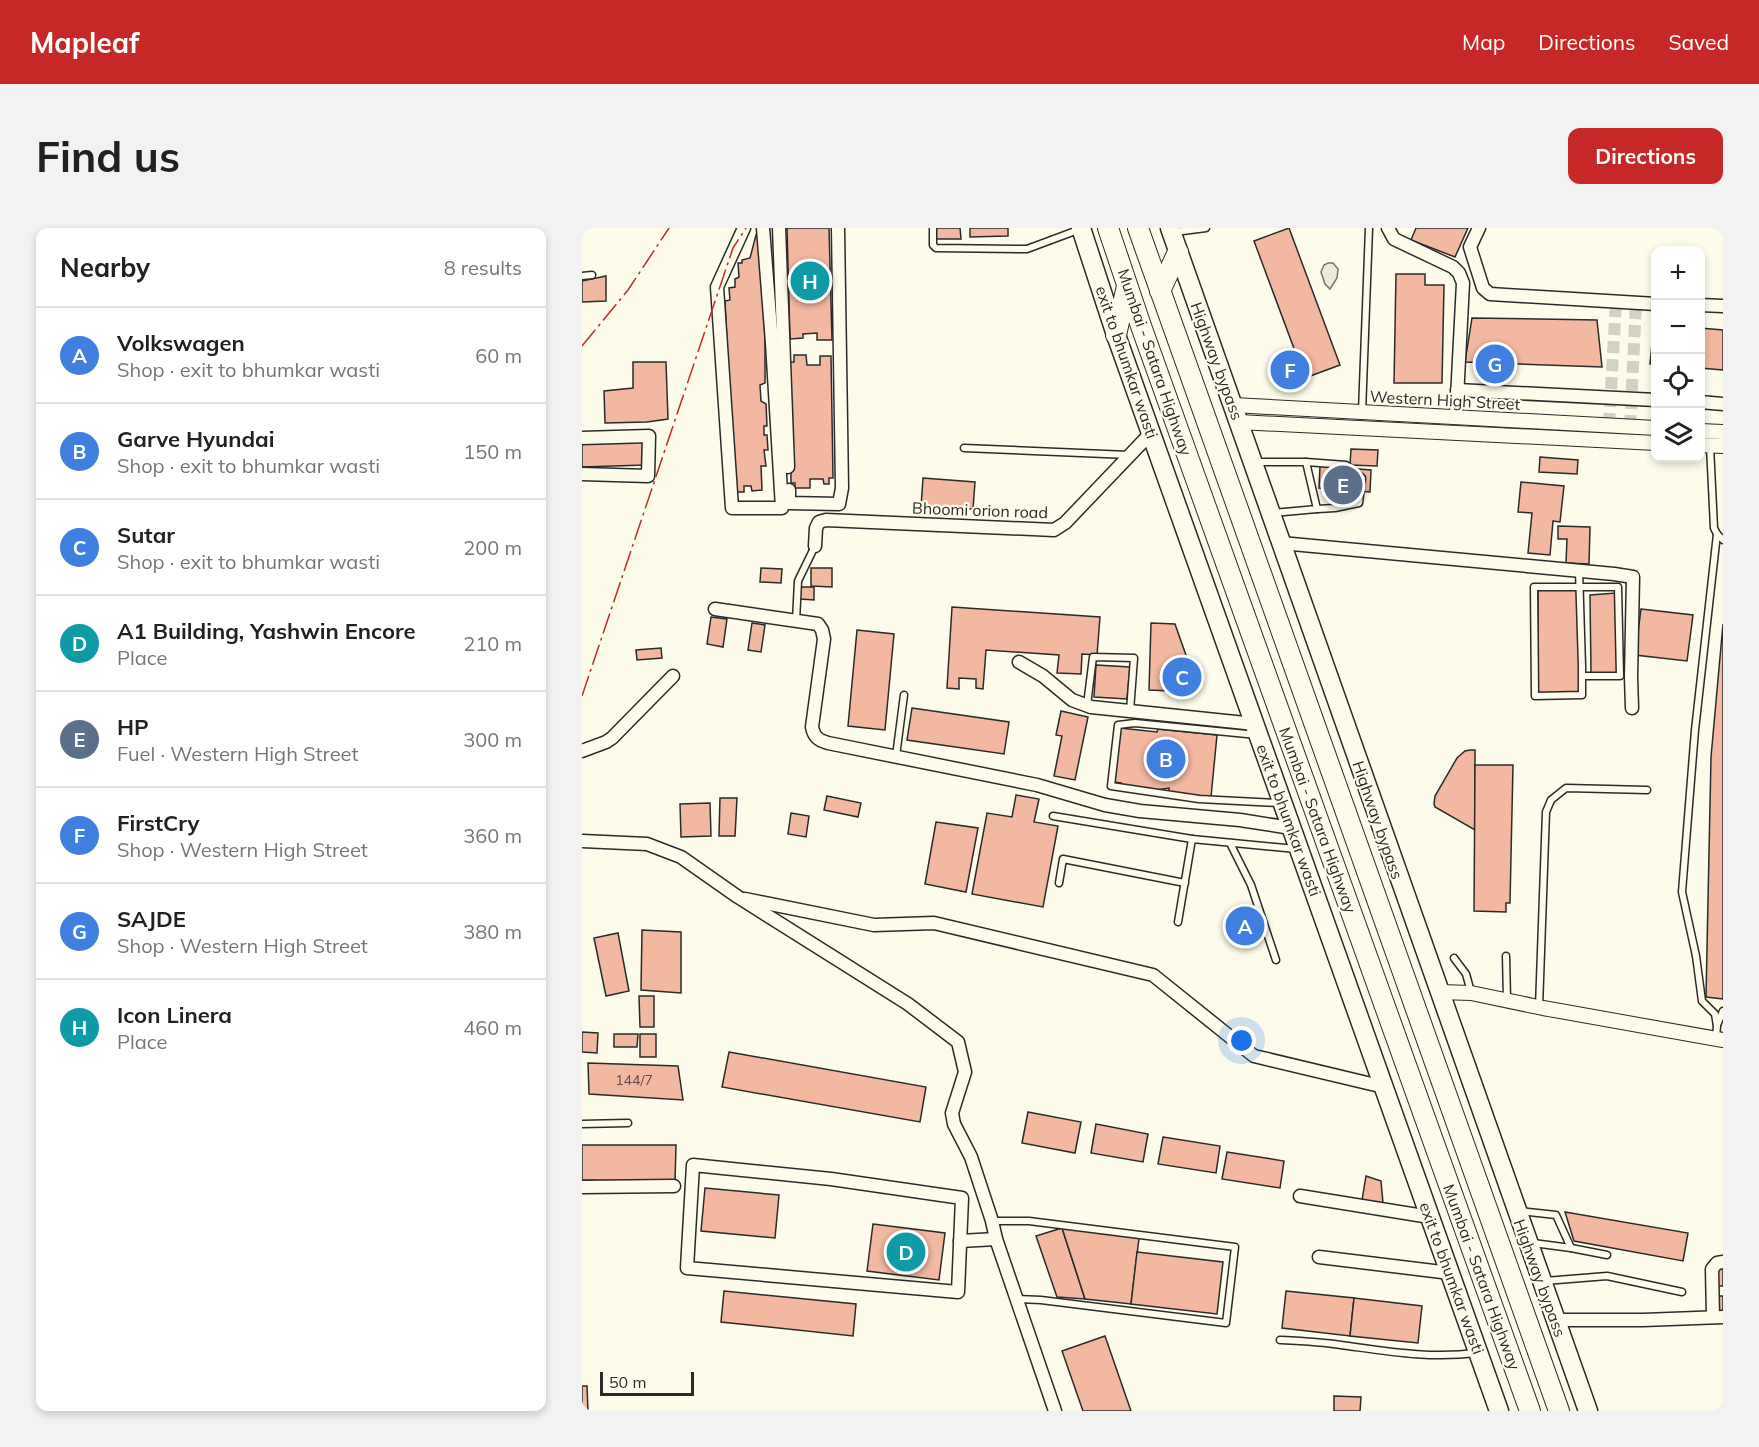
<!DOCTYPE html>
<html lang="en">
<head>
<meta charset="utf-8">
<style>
	:root { --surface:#fff; --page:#f2f2f2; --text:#202124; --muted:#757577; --line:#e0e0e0; --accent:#c62828 }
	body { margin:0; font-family:Mulish,sans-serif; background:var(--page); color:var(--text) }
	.controls { position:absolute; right:18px; top:18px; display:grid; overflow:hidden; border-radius:12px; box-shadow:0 3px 9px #0003 }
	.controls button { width:54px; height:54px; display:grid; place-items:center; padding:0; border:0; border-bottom:2px solid var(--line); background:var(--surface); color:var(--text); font:30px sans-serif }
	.scale { position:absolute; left:18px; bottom:15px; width:94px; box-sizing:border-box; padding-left:6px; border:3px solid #2b2b2b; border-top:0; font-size:16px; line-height:21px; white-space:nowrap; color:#2b2b2b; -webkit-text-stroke:4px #fdfbea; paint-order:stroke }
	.you { position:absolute; left:660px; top:813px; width:21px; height:21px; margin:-15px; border:4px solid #fff; border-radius:50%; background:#1a73e8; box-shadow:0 0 0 9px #1a73e833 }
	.badge { display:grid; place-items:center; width:39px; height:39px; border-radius:50%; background:var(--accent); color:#fff; font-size:20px; font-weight:700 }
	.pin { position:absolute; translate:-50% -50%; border:3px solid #fff; box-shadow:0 2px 6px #0006 }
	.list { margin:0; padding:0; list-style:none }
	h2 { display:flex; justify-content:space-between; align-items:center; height:78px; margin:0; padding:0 24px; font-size:26px }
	h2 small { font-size:20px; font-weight:400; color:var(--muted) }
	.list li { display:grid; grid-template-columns:39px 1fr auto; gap:18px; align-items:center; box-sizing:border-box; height:96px; padding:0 24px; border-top:2px solid var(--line) }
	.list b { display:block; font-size:22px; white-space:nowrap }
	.list p { margin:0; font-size:20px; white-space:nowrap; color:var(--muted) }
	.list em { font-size:20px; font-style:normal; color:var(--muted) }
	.icon { flex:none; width:33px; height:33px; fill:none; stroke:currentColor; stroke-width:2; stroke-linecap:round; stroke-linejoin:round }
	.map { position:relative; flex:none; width:1141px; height:1183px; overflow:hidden; border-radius:12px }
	header { display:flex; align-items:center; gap:36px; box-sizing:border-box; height:84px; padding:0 30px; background:var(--accent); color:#fff }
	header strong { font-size:28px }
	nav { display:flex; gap:33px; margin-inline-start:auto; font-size:21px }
	.intro { display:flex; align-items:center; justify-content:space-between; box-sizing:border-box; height:144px; padding:0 36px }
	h1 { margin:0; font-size:42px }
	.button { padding:15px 27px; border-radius:12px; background:var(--accent); color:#fff; font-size:21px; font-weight:700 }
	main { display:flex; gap:36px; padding:0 36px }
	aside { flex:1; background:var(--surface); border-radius:12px; box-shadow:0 3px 9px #0003 }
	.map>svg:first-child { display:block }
	.green { fill:#ecebdb; stroke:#74746e; stroke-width:1.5 }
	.building { fill:#f2b8a0; stroke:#2b2b2b; stroke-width:1.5 }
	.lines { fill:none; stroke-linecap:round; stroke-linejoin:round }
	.minor-tunnel { stroke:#d3d1c4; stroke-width:12; stroke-dasharray:12 6; stroke-linecap:butt }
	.service-casing { stroke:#2b2b2b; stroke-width:9 }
	.minor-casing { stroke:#2b2b2b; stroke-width:15 }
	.tertiary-casing { stroke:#2b2b2b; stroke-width:16 }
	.primary-casing { stroke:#2b2b2b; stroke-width:21 }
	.trunk-casing { stroke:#2b2b2b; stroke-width:22 }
	.service { stroke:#fdfbea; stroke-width:6 }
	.minor { stroke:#fdfbea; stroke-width:12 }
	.tertiary { stroke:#fdfbea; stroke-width:14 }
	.primary { stroke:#fdfbea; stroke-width:18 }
	.trunk { stroke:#fdfbea; stroke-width:20 }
	.power { stroke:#c62828; stroke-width:1.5; stroke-dasharray:21 4.5 3 4.5; stroke-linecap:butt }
	.labels { text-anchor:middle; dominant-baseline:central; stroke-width:4.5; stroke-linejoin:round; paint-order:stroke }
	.number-label { font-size:14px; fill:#5d4e48 }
	.street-label { font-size:16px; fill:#2b2b2b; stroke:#fdfbea }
</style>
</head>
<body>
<header>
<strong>Mapleaf</strong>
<nav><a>Map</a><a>Directions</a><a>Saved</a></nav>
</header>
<div class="intro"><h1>Find us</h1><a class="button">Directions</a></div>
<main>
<aside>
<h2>Nearby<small>8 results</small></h2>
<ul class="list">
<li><span class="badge" style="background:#3f7fe0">A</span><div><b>Volkswagen</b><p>Shop · exit to bhumkar wasti</p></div><em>60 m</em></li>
<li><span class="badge" style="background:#3f7fe0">B</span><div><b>Garve Hyundai</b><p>Shop · exit to bhumkar wasti</p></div><em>150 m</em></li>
<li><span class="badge" style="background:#3f7fe0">C</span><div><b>Sutar</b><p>Shop · exit to bhumkar wasti</p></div><em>200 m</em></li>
<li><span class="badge" style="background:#0f9aa8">D</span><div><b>A1 Building, Yashwin Encore</b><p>Place</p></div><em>210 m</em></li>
<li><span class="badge" style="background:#5c6f8a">E</span><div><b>HP</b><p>Fuel · Western High Street</p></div><em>300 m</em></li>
<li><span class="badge" style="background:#3f7fe0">F</span><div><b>FirstCry</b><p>Shop · Western High Street</p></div><em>360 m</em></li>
<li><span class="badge" style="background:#3f7fe0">G</span><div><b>SAJDE</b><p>Shop · Western High Street</p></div><em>380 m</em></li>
<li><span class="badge" style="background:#0f9aa8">H</span><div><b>Icon Linera</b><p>Place</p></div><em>460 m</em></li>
</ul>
</aside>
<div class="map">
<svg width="1141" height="1183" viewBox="0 0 1141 1183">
	<rect width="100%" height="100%" fill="#fdfbea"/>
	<polygon class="green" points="746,35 751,35 756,41 755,50 748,61 743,56 739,44 742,37"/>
	<g class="building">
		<polygon points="205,0 247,0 250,112 235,112 235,105 221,106 221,110 208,111"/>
		<polygon points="352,0 378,0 379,11 352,11"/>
		<polygon points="388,0 426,0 426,8 388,9"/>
		<polygon points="707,0 758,137 723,150 672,13"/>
		<polygon points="834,0 886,0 873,29 829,12"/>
		<polygon points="174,7 179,7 183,113 183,155 178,157 179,173 184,176 185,198 182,198 182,207 185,207 186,222 182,222 184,238 179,238 180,262 170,263 169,258 162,258 162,264 152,264 143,73 148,72 147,60 153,59 153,51 157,49 156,35 160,35 160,32 168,30"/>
		<polygon points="814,46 843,46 843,57 862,57 860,155 812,155"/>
		<polygon points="24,48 24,73 0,74 0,53"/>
		<polygon points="890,90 1015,92 1020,139 883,134"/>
		<polygon points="1072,96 1074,96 1074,137 1068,136"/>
		<polygon points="1118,100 1141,102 1141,142 1118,140"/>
		<polygon points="212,127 224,127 225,137 238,137 238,128 249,128 251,250 247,250 247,256 242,256 241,251 228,251 228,260 213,260 213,255 209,255 208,134 212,134"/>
		<polygon points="51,134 84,134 86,191 65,194 23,195 22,163 51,160"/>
		<polygon points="64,212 63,237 0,239 0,214"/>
		<polygon points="769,221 796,222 795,238 768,237"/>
		<polygon points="958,229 996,232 995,246 957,244"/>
		<polygon points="738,238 789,242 788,264 737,260"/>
		<polygon points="341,250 393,254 391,281 339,279"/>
		<polygon points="939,254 982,258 978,294 971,293 968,327 946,325 950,285 936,284"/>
		<polygon points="976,298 1008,299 1007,336 984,335 985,311 976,311"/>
		<polygon points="179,340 200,341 199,355 178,354"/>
		<polygon points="229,340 250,340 250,359 229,358"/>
		<polygon points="218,359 232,359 232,372 218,371"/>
		<polygon points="996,360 998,466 956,467 956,361"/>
		<polygon points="1034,365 1035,445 1009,445 1008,367"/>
		<polygon points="370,379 518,389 515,427 500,426 499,446 475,445 477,427 404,422 401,461 394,460 394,451 377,450 377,461 365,460"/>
		<polygon points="1059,381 1111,387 1105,433 1053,427"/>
		<polygon points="129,389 145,391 141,419 125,416"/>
		<polygon points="170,395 183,397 179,424 166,422"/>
		<polygon points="569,395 593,396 611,447 611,464 567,462"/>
		<polygon points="1141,396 1141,771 1124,769 1129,529"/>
		<polygon points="275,402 312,406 303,502 266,498"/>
		<polygon points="79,420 80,430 55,432 54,422"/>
		<polygon points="514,437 548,439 545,471 512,469"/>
		<polygon points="330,480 427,494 422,526 325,512"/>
		<polygon points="479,483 506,489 493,552 472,548 480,508 474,507"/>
		<polygon points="538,500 575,504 576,501 635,507 629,569 587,564 587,560 574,562 539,559 539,555 532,554"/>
		<polygon points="888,522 893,522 893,602 853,579 852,576 853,568 875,530 883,523"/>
		<polygon points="893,537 931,537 928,675 924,675 924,684 892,683"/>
		<polygon points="434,567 457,571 452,594 476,598 461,679 390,666 405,585 430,589"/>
		<polygon points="245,568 279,575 276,589 242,582"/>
		<polygon points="138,570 155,570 153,608 137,608"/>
		<polygon points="128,575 129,608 99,609 98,576"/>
		<polygon points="209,585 227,588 224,609 206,606"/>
		<polygon points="354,594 396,600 384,664 343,656"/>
		<polygon points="60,702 99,704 99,765 59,762"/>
		<polygon points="36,705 47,763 24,768 12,710"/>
		<polygon points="57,768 72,768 72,799 58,799"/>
		<polygon points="0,804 16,805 15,825 0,824"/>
		<polygon points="32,806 56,806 55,819 32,819"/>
		<rect x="58" y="806" width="16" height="23"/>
		<polygon points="147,824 344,859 338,894 140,859"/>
		<polygon points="6,835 96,838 101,872 7,866"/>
		<polygon points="446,884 499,894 493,925 440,915"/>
		<polygon points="514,896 566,906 561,934 509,925"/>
		<polygon points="581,909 638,918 634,945 576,936"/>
		<polygon points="0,917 94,917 93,954 0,952"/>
		<polygon points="645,924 702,933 698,960 640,951"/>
		<polygon points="784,948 799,953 801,975 780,972"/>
		<polygon points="123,960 197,967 193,1010 119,1003"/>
		<polygon points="983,984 1106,1005 1101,1033 992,1013"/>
		<polygon points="291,996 363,1005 357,1052 285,1043"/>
		<polygon points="480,1000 503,1071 475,1069 454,1008"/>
		<polygon points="480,1000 557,1010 549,1076 503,1071"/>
		<polygon points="555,1024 641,1034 635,1086 549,1076"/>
		<polygon points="1141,1040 1141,1058 1135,1058 1134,1041"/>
		<polygon points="142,1063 274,1076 271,1108 139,1094"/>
		<polygon points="704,1063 772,1070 768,1108 700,1100"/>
		<polygon points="1136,1068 1141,1068 1141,1085 1137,1086"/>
		<polygon points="772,1070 840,1078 836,1115 768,1108"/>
		<polygon points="523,1108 549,1183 501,1183 480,1123"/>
		<polygon points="0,1158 5,1158 6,1183 0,1183"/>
		<polygon points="752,1168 779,1169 778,1183 752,1183"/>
	</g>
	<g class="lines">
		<g class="minor-tunnel">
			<polyline points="1027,197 1034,74"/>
			<polyline points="1048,199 1054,76"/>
		</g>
		<defs>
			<g id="service">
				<polyline points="351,0 351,17 354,20 445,21 496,2"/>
				<polyline points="593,4 624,0"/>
				<polyline points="0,48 10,47"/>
				<polyline points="780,184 787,0"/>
				<polyline points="1128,218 1132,300 1135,306 1141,312"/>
				<polyline points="382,220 547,227"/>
				<polyline points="674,234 724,234 735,281 691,285"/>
				<polyline points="724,234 764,237 780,250 777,275 753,280 735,281"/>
				<polyline points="997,343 1000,438 1000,448 1038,448 1036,359 952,359 953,468 1000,467 1000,448"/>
				<polyline points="214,393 216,353 233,318"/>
				<polyline points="505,477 511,429 552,430 548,483"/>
				<polyline points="675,507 553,495 536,497 529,558 617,571 697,575"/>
				<polyline points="314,528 322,467"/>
				<polyline points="471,588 610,611"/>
				<polyline points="648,615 669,657 694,732"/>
				<polyline points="477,655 481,631 603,655"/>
				<polyline points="596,694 610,611 714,621"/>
				<polyline points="924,728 925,772"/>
				<polyline points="872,730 884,746 889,764"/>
				<polyline points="957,779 964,584 969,572 984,560 1065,562"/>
				<polyline points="1135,797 1141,783"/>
				<polyline points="1134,809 1135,798 1133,786 1120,773 1114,728 1100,664 1113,502 1135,306"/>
				<polyline points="0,896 46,895"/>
				<polyline points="938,983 974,987 989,1020 1025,1027"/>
				<polyline points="410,993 447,993 653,1019 644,1095 459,1072 435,1071"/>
				<polyline points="951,1015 989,1020"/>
				<polyline points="963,1053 1025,1048 1100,1064"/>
				<path d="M698,1112C718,1113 739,1114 759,1117C804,1123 848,1131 894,1125"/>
			</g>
			<g id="minor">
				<polyline points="162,0 135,59 150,280 200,280 190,115 181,0"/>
				<polyline points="197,0 206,239"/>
				<polyline points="806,0 812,11 871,39 877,45 881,55 874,189"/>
				<polyline points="897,0 888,19 901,60 908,66 1074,76"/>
				<polyline points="1118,77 1141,78"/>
				<polyline points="875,162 1074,172"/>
				<polyline points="1118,174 1141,176"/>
				<polyline points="0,210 67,208 66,248 0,246"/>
				<polyline points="207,262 207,275 257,276 260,260 256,0"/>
				<polyline points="699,315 1032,346 1051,349 1049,449 1050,480"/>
				<polyline points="233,318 234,300 237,294 244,292 472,302 483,295 569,205"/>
				<path d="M133,381L236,396L240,402L242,411L230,499C232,509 236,512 246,515L455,557L523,577L558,583L658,592L709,600"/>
				<polyline points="437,434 461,448 490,472 509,479 673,496"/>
				<polyline points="0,523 24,514 30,510 91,448"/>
				<polyline points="0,613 65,616 99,629 156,669 326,776 376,814 383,844 370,885 372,896 389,929 410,993 414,1011 473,1183"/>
				<polyline points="163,671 292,697 352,695 571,747 672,828 802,859"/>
				<polygon points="111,937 249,951 380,970 376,1064 105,1040"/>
				<polyline points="0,959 92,958"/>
				<polyline points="718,968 848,989"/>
				<polyline points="378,1013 414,1011"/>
				<polyline points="737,1029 868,1045"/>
				<polyline points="1131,1089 1130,1041 1135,1035 1141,1034"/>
				<polyline points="973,1092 1061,1092 1141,1089"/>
			</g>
			<g id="tertiary">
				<polyline points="651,177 1074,200"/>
				<polyline points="657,194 1074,215"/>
				<polyline points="1118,203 1141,204"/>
				<polyline points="1118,217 1141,218"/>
				<polyline points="858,764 889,765 961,780 1141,812"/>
			</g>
			<g id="primary">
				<polyline points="499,0 534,107 917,1183"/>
				<polyline points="588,0 1006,1183"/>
			</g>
			<g id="trunk">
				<polyline points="526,0 559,98 948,1183"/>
				<polyline points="556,0 977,1183"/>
				<polyline points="578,63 596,24"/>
				<polyline points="534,107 545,58"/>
			</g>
		</defs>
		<use href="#service" class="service-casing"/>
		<use href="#minor" class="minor-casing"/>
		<use href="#tertiary" class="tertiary-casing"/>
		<use href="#primary" class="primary-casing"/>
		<use href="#trunk" class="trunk-casing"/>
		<use href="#service" class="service"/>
		<use href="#minor" class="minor"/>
		<use href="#tertiary" class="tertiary"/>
		<use href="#primary" class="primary"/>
		<use href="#trunk" class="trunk"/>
		<g class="power">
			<polyline points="0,118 46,62 87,0"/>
			<polyline points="0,468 151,20 164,0"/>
		</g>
	</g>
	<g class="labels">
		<g class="number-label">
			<text x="52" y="852">144/7</text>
		</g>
		<g class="street-label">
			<text transform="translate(635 133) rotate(70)">Highway bypass</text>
			<text transform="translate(545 134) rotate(71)">exit to bhumkar wasti</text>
			<text transform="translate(573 134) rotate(71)">Mumbai - Satara Highway</text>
			<text transform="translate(863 172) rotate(3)">Western High Street</text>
			<text transform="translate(398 282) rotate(2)">Bhoomi orion road</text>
			<text transform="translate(707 592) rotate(70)">exit to bhumkar wasti</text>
			<text transform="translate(736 592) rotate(70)">Mumbai - Satara Highway</text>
			<text transform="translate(796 592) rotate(71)">Highway bypass</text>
			<text transform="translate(900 1049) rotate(70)">Mumbai - Satara Highway</text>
			<text transform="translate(870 1050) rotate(70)">exit to bhumkar wasti</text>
			<text transform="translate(958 1050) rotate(70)">Highway bypass</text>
		</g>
	</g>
</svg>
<div class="controls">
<button>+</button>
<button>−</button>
<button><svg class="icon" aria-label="locate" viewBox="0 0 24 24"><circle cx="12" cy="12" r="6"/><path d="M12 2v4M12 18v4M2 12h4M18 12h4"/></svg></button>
<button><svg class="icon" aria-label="layers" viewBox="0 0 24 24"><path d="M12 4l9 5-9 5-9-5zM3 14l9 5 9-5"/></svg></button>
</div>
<div class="scale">50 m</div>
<div class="you"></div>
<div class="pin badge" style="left:663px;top:698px;background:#3f7fe0">A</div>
<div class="pin badge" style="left:584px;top:531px;background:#3f7fe0">B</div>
<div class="pin badge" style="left:600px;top:449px;background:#3f7fe0">C</div>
<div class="pin badge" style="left:324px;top:1024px;background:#0f9aa8">D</div>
<div class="pin badge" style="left:761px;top:257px;background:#5c6f8a">E</div>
<div class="pin badge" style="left:708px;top:142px;background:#3f7fe0">F</div>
<div class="pin badge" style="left:913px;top:136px;background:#3f7fe0">G</div>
<div class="pin badge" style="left:228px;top:53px;background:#0f9aa8">H</div>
</div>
</main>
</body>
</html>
